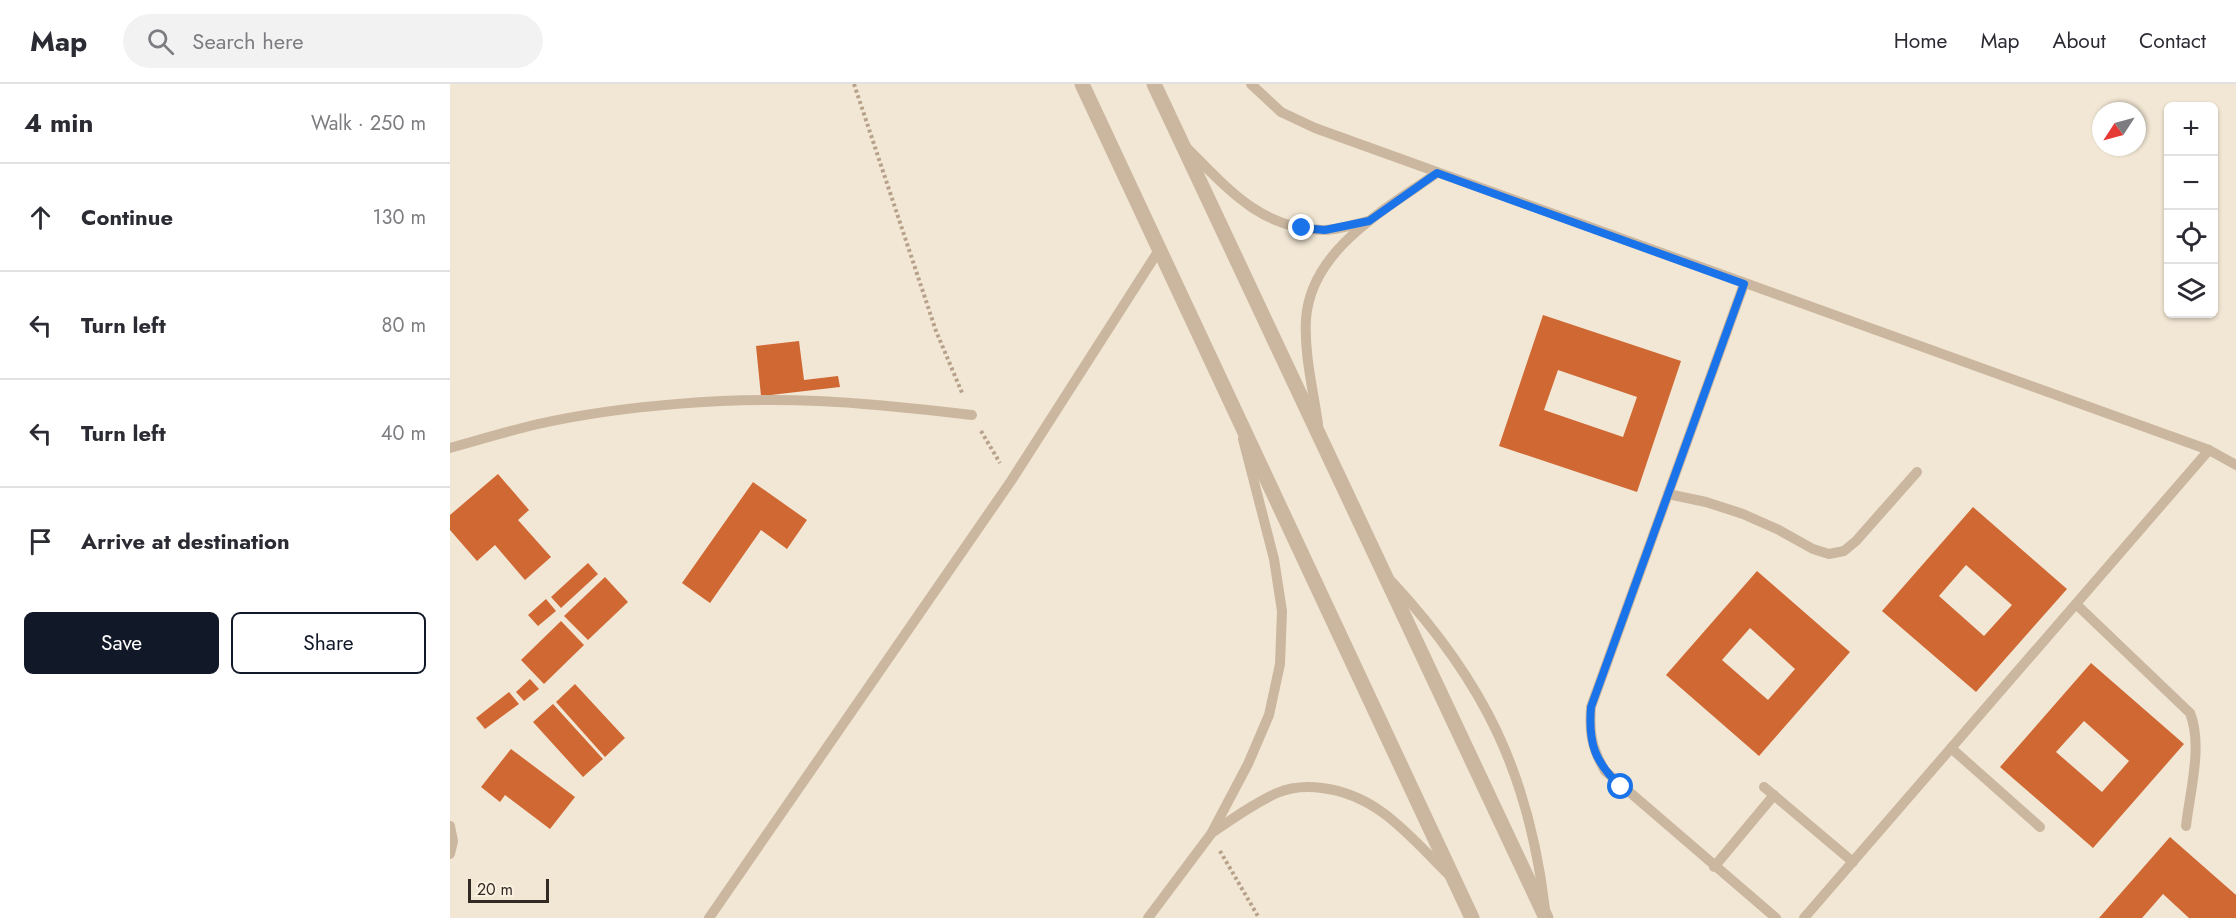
<!DOCTYPE html>
<html lang="en">
<head>
<meta charset="utf-8">
<style>
	:root { --surface:#fff; --page:#f2f2f3; --text:#2b2b33; --muted:#7c7c81; --line:#e1e1e2; --accent:#111827 }
	body { margin:0; font-family:Jost,sans-serif; background:var(--page); color:var(--text) }
	.controls { position:absolute; right:18px; top:18px; display:grid; overflow:hidden; border-radius:9px; box-shadow:0 2px 4px #0004 }
	.controls button { width:54px; height:54px; display:grid; place-items:center; padding:0; border:0; border-bottom:2px solid var(--line); background:var(--surface); color:var(--text); font:30px sans-serif }
	.compass { position:absolute; left:1642px; top:18px; width:54px; height:54px; border-radius:50%; background:var(--surface); box-shadow:0 2px 4px #0004; rotate:234deg }
	.scale { position:absolute; left:18px; bottom:15px; width:81px; box-sizing:border-box; padding-left:6px; border:3px solid #342a24; border-top:0; font-size:16px; line-height:21px; white-space:nowrap; color:#342a24; -webkit-text-stroke:4px #faf1e1; paint-order:stroke }
	.stop { position:absolute; width:18px; height:18px; margin:-14px; border:4px solid #1a73e8; border-radius:50%; background:#fff }
	.stop.end { background:#1a73e8; border-color:#fff; box-shadow:0 2px 6px #0008 }
	.list { margin:0; padding:0; list-style:none }
	h2 { display:flex; justify-content:space-between; align-items:center; height:78px; margin:0; padding:0 24px; font-size:26px }
	h2 small { font-size:20px; font-weight:400; color:var(--muted) }
	.list li { display:grid; grid-template-columns:39px 1fr auto; gap:18px; align-items:center; box-sizing:border-box; height:108px; padding:0 24px; border-top:2px solid var(--line) }
	.list b { display:block; font-size:22px; white-space:nowrap }
	.list em { font-size:20px; font-style:normal; color:var(--muted) }
	.actions { display:flex; gap:12px; padding:18px 24px }
	.actions a { flex:1; padding:14px 0; border:2px solid var(--accent); border-radius:9px; text-align:center; font-size:21px; color:var(--accent) }
	.actions .main { background:var(--accent); color:#fff }
	.icon { flex:none; width:33px; height:33px; fill:none; stroke:currentColor; stroke-width:2; stroke-linecap:round; stroke-linejoin:round }
	.map { position:relative; flex:none; width:1786px; height:834px; overflow:hidden }
	header { display:flex; align-items:center; gap:36px; box-sizing:border-box; height:84px; padding:0 30px; background:var(--surface); border-bottom:2px solid var(--line) }
	header strong { font-size:28px }
	nav { display:flex; gap:33px; margin-inline-start:auto; font-size:21px }
	.search { width:420px; height:54px; background:var(--page); display:flex; align-items:center; gap:15px; box-sizing:border-box; padding:0 21px; border-radius:33px; color:var(--muted); font-size:22px }
	main { display:flex }
	aside { flex:1; background:var(--surface) }
	.map>svg:first-child { display:block }
	.building { fill:#d06834; fill-rule:evenodd }
	.lines { fill:none; stroke-linecap:round; stroke-linejoin:round }
	.path { stroke:#b7a18a; stroke-width:4; stroke-dasharray:3 3; stroke-linecap:butt }
	.service { stroke:#cbb7a0; stroke-width:10 }
	.tertiary { stroke:#cbb7a0; stroke-width:15 }
	.route { stroke:#1a73e8; stroke-width:8 }
</style>
</head>
<body>
<header>
<strong>Map</strong>
<div class="search"><svg class="icon" aria-label="search" viewBox="0 0 24 24"><circle cx="10" cy="10" r="6"/><path d="M15 15l6 6"/></svg>Search here</div>
<nav><a>Home</a><a>Map</a><a>About</a><a>Contact</a></nav>
</header>
<main>
<aside>
<h2>4 min<small>Walk · 250 m</small></h2>
<ul class="list">
<li><svg class="icon" aria-label="ahead" viewBox="0 0 24 24"><path d="M12 20V5M6 11l6-6 6 6"/></svg><div><b>Continue</b></div><em>130 m</em></li>
<li><svg class="icon" aria-label="left" viewBox="0 0 24 24"><path d="M17 20v-9H6M10 6l-5 5 5 5"/></svg><div><b>Turn left</b></div><em>80 m</em></li>
<li><svg class="icon" aria-label="left" viewBox="0 0 24 24"><path d="M17 20v-9H6M10 6l-5 5 5 5"/></svg><div><b>Turn left</b></div><em>40 m</em></li>
<li><svg class="icon" aria-label="arrive" viewBox="0 0 24 24"><path d="M6 21V4h12l-3 4 3 4H6"/></svg><div><b>Arrive at destination</b></div></li>
</ul>
<div class="actions"><a class="main">Save</a><a>Share</a></div>
</aside>
<div class="map">
<svg width="1786" height="834" viewBox="0 0 1786 834">
	<rect width="100%" height="100%" fill="#f2e7d4"/>
	<g class="building">
		<path d="M1093,231L1231,277L1187,408L1049,362ZM1108,286L1187,313L1173,353L1094,326Z"/>
		<polygon points="349,257 354,296 388,292 390,303 311,312 306,262"/>
		<polygon points="48,390 79,426 68,436 101,473 75,496 45,461 27,477 0,446 0,431"/>
		<polygon points="303,398 357,436 337,465 311,446 260,519 232,499"/>
		<path d="M1523,423L1617,505L1526,608L1432,527ZM1516,481L1562,521L1534,552L1489,512Z"/>
		<polygon points="138,479 148,490 111,524 101,513"/>
		<path d="M1307,487L1400,568L1309,672L1216,591ZM1300,544L1345,585L1318,616L1272,576Z"/>
		<polygon points="155,493 178,518 138,556 114,532"/>
		<polygon points="96,515 106,527 88,542 78,531"/>
		<polygon points="111,537 134,561 94,600 71,576"/>
		<path d="M1641,579L1734,660L1643,764L1550,683ZM1634,637L1679,677L1652,708L1606,668Z"/>
		<polygon points="80,595 89,605 74,617 66,608"/>
		<polygon points="125,600 175,654 155,673 106,618"/>
		<polygon points="59,608 69,620 35,645 26,634"/>
		<polygon points="103,620 153,675 133,693 83,638"/>
		<polygon points="61,665 125,713 100,745 55,711 50,718 31,703"/>
		<polygon points="1720,753 1786,811 1786,834 1739,834 1713,810 1692,834 1649,834"/>
	</g>
	<g class="lines">
		<g class="path">
			<polyline points="404,0 486,247 513,311"/>
			<polyline points="531,347 550,379"/>
			<polyline points="770,767 809,834"/>
		</g>
		<g class="service">
			<polyline points="801,0 831,28 865,44 1759,366 1786,381"/>
			<path d="M738,65C778,105 811,145 873,146C888,146 904,140 919,137"/>
			<path d="M1294,200L1141,623C1139,650 1142,664 1155,687L1326,834"/>
			<path d="M868,340C863,305 854,270 856,235C861,165 936,125 987,89"/>
			<path d="M0,364C29,356 58,347 88,340C174,321 280,313 368,317C420,319 471,325 522,331"/>
			<polyline points="1218,410 1256,418 1293,430 1329,446 1363,465 1379,470 1394,467 1406,457 1467,388"/>
			<path d="M942,498C1034,597 1079,690 1095,825"/>
			<path d="M1627,521L1740,629C1753,661 1740,707 1736,742"/>
			<polyline points="1501,664 1590,743"/>
			<polyline points="1314,703 1403,778"/>
			<polyline points="0,742 3,757 0,770"/>
			<path d="M763,748C784,734 804,719 827,709C841,703 857,702 872,704C929,711 960,753 999,791"/>
			<polyline points="1264,783 1324,711"/>
			<polyline points="259,834 561,397 709,166"/>
			<polyline points="698,834 761,750 798,680 819,631 830,580 832,527 824,475 793,355"/>
			<polyline points="1354,834 1759,366"/>
		</g>
		<g class="tertiary">
			<polyline points="632,0 1022,834"/>
			<polyline points="704,0 1096,834"/>
		</g>
	</g>
	<g class="lines">
		<path class="route" d="M852,144L875,146L919,137L987,89L1294,200L1141,623C1138,660 1145,678 1171,703"/>
	</g>
</svg>
<div class="controls">
<button>+</button>
<button>−</button>
<button><svg class="icon" aria-label="locate" viewBox="0 0 24 24"><circle cx="12" cy="12" r="6"/><path d="M12 2v4M12 18v4M2 12h4M18 12h4"/></svg></button>
<button><svg class="icon" aria-label="layers" viewBox="0 0 24 24"><path d="M12 4l9 5-9 5-9-5zM3 14l9 5 9-5"/></svg></button>
</div>
<svg class="compass" viewBox="-18 -18 36 36"><path d="M0-13l5 13h-10z" fill="#e53935"/><path d="M0 13l5-13h-10z" fill="#7c7c81"/></svg>
<div class="scale">20 m</div>
<div class="stop" style="left:1171px;top:703px"></div>
<div class="stop end" style="left:852px;top:144px"></div>
</div>
</main>
</body>
</html>
